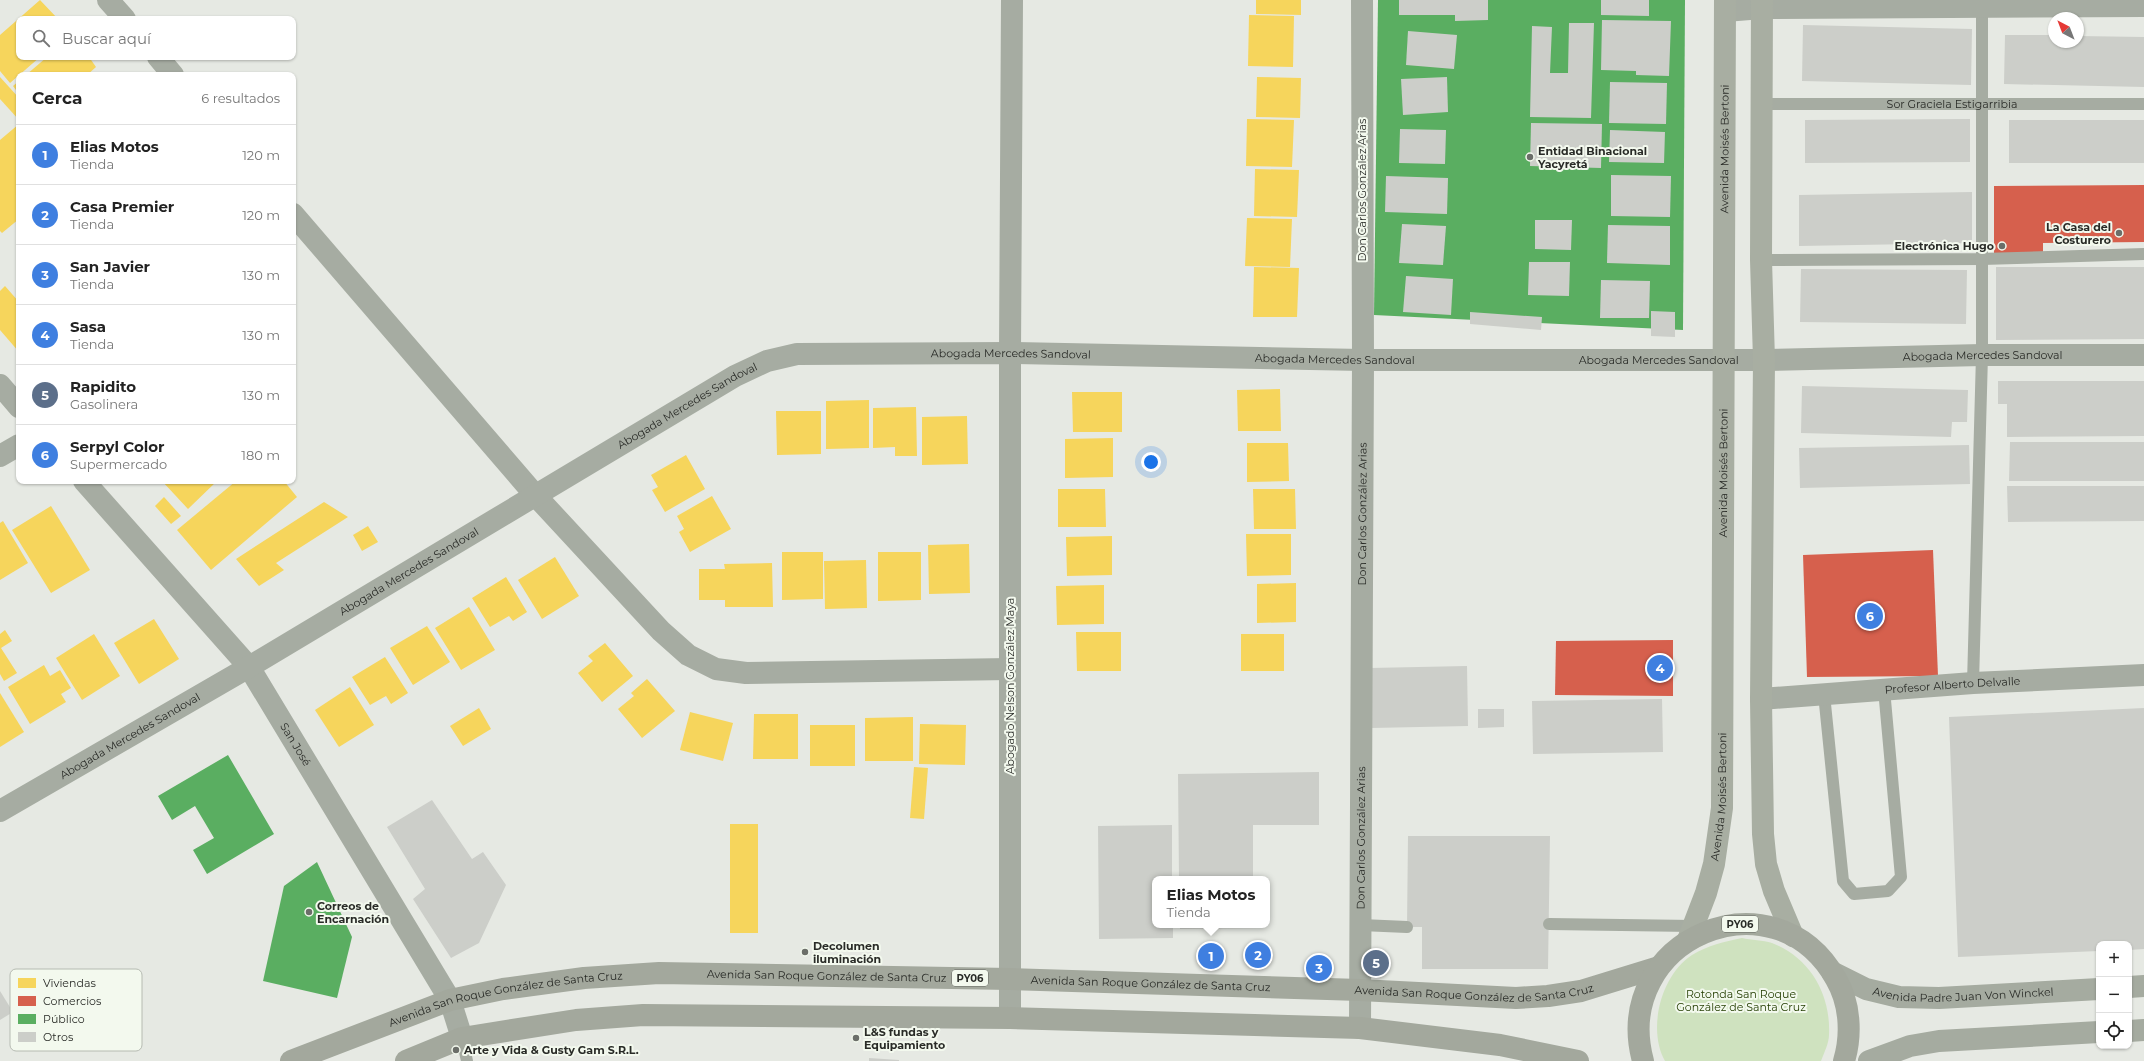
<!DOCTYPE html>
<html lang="es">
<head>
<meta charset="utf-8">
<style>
	:root { --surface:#fff; --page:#f6f6f6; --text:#222; --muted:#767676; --line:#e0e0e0; --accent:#b45309 }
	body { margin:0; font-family:Montserrat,sans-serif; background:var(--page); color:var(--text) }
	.controls { position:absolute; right:12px; bottom:12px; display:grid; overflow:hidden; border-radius:8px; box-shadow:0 1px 3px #0004 }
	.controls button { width:36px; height:36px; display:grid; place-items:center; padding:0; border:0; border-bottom:1px solid var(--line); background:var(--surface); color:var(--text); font:20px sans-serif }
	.compass { position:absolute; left:2048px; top:12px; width:36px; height:36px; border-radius:50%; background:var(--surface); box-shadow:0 1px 3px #0004; rotate:318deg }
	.you { position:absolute; left:1151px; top:462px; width:14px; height:14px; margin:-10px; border:3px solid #fff; border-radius:50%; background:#1a73e8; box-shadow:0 0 0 6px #1a73e833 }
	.badge { display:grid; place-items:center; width:26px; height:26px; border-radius:50%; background:var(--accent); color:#fff; font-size:13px; font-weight:700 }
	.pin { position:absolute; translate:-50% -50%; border:2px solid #fff; box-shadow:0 1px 4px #0006 }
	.popup { position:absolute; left:1152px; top:876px; width:118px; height:52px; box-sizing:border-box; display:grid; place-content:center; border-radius:8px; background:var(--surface); filter:drop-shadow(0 1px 3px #0005); font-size:13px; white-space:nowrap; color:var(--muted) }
	.popup b { font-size:15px; color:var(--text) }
	.popup::after { content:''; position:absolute; left:50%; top:100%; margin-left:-8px; border:8px solid transparent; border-top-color:var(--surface) }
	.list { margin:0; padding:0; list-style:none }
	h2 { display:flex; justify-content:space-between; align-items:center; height:52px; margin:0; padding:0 16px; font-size:17px }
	h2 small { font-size:13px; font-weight:400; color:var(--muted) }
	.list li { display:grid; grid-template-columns:26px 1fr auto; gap:12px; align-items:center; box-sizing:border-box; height:60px; padding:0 16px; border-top:1px solid var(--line) }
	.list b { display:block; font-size:15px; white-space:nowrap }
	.list p { margin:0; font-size:13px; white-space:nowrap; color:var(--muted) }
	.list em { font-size:13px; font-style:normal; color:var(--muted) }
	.icon { flex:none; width:22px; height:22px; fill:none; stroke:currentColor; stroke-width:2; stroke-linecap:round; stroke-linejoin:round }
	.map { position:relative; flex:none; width:2144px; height:1061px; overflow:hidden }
	.search { position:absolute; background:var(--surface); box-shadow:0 1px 3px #0004; left:16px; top:16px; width:280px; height:44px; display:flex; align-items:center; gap:10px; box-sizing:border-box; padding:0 14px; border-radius:8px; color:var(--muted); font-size:15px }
	.panel { position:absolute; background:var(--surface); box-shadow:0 1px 3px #0004; left:16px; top:72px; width:280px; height:412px; border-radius:8px }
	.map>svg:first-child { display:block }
	.green { fill:#cfe2bf }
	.homes { fill:#f6d55c }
	.shops { fill:#d6604d }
	.public { fill:#5aae61 }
	.building { fill:#cccec9 }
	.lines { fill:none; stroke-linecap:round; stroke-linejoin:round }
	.lane { stroke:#a6aca2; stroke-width:12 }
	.street { stroke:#a6aca2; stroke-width:22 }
	.secondary { stroke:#a5aba0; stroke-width:22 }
	.primary { stroke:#a8aea2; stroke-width:22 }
	.highway { stroke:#a3a89d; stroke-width:22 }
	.poi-dot { fill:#6b6e69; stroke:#f3f9ee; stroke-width:1.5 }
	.labels { text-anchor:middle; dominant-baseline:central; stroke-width:4; stroke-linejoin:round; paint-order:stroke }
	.shield { fill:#f3f9ee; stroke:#666963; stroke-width:1 }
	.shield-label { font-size:10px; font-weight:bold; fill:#292b27 }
	.street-label { font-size:11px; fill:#292b27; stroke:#f3f9ee }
	.poi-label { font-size:11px; font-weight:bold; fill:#292b27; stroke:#f3f9ee; text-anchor:start }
	.park-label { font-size:11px; fill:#243e02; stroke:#f3f9ee }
	.key { fill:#f3f9ee; stroke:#b6bbb2; stroke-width:1 }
	.key-label { font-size:11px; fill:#292b27 }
</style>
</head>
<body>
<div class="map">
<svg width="2144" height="1061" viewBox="0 0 2144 1061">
	<rect width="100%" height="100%" fill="#e6e9e3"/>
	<path class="green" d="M1742,938C1751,940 1763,940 1772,943C1810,958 1831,994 1829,1035C1829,1043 1824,1053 1821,1061H1665C1647,1029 1661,975 1692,955C1709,945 1723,942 1742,938Z"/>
	<g class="homes">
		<polygon points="40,0 58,19 19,19 19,57 40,57 10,83 0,71 0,35"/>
		<polygon points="1256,0 1301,0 1301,15 1256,14"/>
		<polygon points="1249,15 1294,16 1293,67 1248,66"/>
		<polygon points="47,57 89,57 96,67 87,75 26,75"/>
		<polygon points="0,77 19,98 19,120 0,99"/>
		<polygon points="1257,77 1301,78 1300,118 1256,117"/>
		<polygon points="19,81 19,94 13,86"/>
		<polygon points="1247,119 1294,120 1292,167 1246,166"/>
		<polygon points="19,124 19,219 2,233 0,231 0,140"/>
		<polygon points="1255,169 1299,170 1297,217 1254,216"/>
		<polygon points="1247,218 1292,219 1290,267 1245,266"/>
		<polygon points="1254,267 1299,268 1297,317 1253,317"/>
		<polygon points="5,286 19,302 19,352 0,330 0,291"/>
		<polygon points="1280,389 1281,431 1238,431 1237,390"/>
		<polygon points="1072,392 1122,392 1122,432 1073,432"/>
		<polygon points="869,400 869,448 826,449 826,401"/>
		<polygon points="916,407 917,456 895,456 895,447 873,448 873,408"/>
		<polygon points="776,411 821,411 821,454 777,455"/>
		<polygon points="967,416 968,464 922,465 922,417"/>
		<polygon points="1113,438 1113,477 1065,478 1065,439"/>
		<polygon points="1247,443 1288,443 1289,481 1247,482"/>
		<polygon points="686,455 705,489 665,512 652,490 658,487 651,475"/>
		<polygon points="162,481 217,481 188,509"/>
		<polygon points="236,481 284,481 297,497 211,570 177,530"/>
		<polygon points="1058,489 1105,489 1106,527 1058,527"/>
		<polygon points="1253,489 1295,489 1296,529 1254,529"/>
		<polygon points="712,496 731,529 690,552 679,532 684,529 677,516"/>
		<polygon points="164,497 181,516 171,524 155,506"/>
		<polygon points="324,502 348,517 276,563 284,570 259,586 236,559"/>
		<polygon points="51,506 90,570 51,593 12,530"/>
		<polygon points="3,521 28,563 0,580 0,523"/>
		<polygon points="368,526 378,542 362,551 353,535"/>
		<polygon points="1246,534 1291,534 1291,575 1247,576"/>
		<polygon points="1112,536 1112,575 1067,576 1066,537"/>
		<polygon points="969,544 970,593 929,594 928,545"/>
		<polygon points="782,552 823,552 823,599 782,600"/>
		<polygon points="878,552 921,552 921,600 878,601"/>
		<polygon points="555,557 579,596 542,619 518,580"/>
		<polygon points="866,560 867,608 825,609 824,561"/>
		<polygon points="772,563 773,607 725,607 725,600 699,600 699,569 725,569 724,564"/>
		<polygon points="506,577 527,612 513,621 509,616 490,627 472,598"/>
		<polygon points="1296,583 1296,622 1257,623 1257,584"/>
		<polygon points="1104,585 1104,624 1057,625 1056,586"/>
		<polygon points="469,607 495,650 461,670 435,628"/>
		<polygon points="154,619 179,659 139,684 114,643"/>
		<polygon points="427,626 450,662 413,685 390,648"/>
		<polygon points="5,630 12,641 1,648 17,673 4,681 0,674 0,634"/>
		<polygon points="1076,632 1121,632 1121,671 1077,671"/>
		<polygon points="94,634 120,676 82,700 56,658"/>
		<rect x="1241" y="634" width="43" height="37"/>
		<polygon points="605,643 633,676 602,702 578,673 593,661 588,656"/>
		<polygon points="385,657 408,693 391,704 386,696 370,705 352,677"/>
		<polygon points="44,665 50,676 60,670 71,688 61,694 66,702 30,724 8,687"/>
		<polygon points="647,679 675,711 642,738 618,709 634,696 631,693"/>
		<polygon points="350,687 374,725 339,747 315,710"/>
		<polygon points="0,693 24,732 0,747"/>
		<polygon points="479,708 491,729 463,746 450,726"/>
		<polygon points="690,712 733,723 723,761 680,750"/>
		<polygon points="754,714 798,714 798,759 753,759"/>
		<polygon points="913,717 913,761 865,761 865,718"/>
		<polygon points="920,724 966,725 965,765 919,764"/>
		<rect x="810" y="725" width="45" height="41"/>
		<polygon points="914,767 928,768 924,819 910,818"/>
		<rect x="730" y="824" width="28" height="109"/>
	</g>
	<g class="shops">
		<polygon points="2144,185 2144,242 2043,243 2043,257 1994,258 1994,186"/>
		<polygon points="1933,550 1938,676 1807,677 1803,555"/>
		<polygon points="1673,640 1673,696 1555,695 1556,641"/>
	</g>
	<g class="public">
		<polygon points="1378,0 1685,0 1683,330 1374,315"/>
		<polygon points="228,755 274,834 207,874 193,850 214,838 195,806 172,820 158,796"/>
		<polygon points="317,862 352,937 337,998 263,981 284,886"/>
	</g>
	<g class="building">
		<polygon points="1399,0 1488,0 1488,20 1455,21 1455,15 1399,15"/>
		<polygon points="1601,0 1649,0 1649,16 1601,15"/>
		<polygon points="1602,20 1671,21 1669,76 1636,75 1636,71 1601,70"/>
		<polygon points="1569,23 1594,23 1591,118 1530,117 1532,26 1552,27 1550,73 1568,73"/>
		<polygon points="1803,25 1972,29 1971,85 1802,81"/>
		<polygon points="1408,31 1457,35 1454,69 1406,65"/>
		<polygon points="2005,35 2054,35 2054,42 2078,42 2078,36 2144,37 2144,87 2004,84"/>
		<polygon points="1447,77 1448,112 1403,115 1401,79"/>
		<polygon points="1610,82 1667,83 1666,124 1609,123"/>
		<polygon points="1970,119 1970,162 1805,163 1805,120"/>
		<rect x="2009" y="120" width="135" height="43"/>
		<polygon points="1531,123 1602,124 1601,168 1530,166"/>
		<polygon points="1400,129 1446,130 1445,164 1399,163"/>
		<polygon points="1610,130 1665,132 1664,163 1609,162"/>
		<polygon points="1611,175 1671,176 1670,217 1611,216"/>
		<polygon points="1386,176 1448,178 1447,214 1385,212"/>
		<polygon points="1972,192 1972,243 1799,246 1799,195"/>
		<polygon points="1535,220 1572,220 1571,250 1535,249"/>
		<polygon points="1402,224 1446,226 1443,265 1399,263"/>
		<polygon points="1608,225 1670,226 1670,265 1607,263"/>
		<polygon points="1529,262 1570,262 1569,296 1528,295"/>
		<polygon points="1996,267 2144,267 2144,339 1996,340"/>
		<polygon points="1801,269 1967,270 1966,324 1800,322"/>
		<polygon points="1406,276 1453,279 1451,315 1403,312"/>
		<polygon points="1601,280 1650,281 1649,318 1600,318"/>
		<polygon points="1651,311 1675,312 1675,337 1651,336"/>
		<polygon points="1470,312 1542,317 1541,330 1470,324"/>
		<polygon points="1998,381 2144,381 2144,436 2007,437 2007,404 1998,404"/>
		<polygon points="1802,386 1968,390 1967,422 1952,422 1951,437 1801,433"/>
		<polygon points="2010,442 2144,442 2144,481 2009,481"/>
		<polygon points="1969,445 1970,484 1800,488 1799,448"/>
		<polygon points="2007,486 2144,486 2144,521 2008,522"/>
		<polygon points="1467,666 1468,726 1371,728 1370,668"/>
		<polygon points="1662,699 1663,752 1533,754 1532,701"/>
		<polygon points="2144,708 2144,949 2129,950 2129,944 2099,944 2099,951 1958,957 1949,717"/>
		<polygon points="1478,709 1504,709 1504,727 1478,728"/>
		<polygon points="1319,772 1319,825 1253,825 1253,879 1179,879 1178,774"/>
		<polygon points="432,800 472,859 483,852 506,885 479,943 451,958 413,899 425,889 387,827"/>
		<polygon points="1172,825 1172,879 1155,879 1155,925 1173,925 1173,938 1099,939 1098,826"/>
		<polygon points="1408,836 1550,836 1548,969 1422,969 1422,927 1407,927"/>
		<polygon points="1180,925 1254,925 1254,928 1180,929"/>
		<polygon points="0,991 13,1012 0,1020"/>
		<polygon points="869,1058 899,1060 899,1061 869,1061"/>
	</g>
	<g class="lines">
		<g class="lane">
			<path id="s1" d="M1761,104H2144"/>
			<polyline points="1761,260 1982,259 2144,254"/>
			<polyline points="1973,683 1982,355 1982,2"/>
			<polyline points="1824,694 1843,881 1854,894 1888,891 1901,877 1884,689"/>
			<polyline points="1549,924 1693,926"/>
			<polyline points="1361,925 1407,927"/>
			<polyline points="462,1038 467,1061"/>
		</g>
		<g class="street">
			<polyline points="108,0 125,19"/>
			<polyline points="1725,11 1762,8 2144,6"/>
			<polyline points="158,57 173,75"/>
			<polyline points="293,214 535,495 661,631 688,655 716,669 746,673 1010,669"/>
			<polyline points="0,385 19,407"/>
			<polyline points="0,456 19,445"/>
			<path id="s2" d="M84,481L249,667L450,1000L462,1038"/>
			<path id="s3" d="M1761,699L1973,683L2144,675"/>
			<path id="s4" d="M0,811L249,667L735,376L767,361L797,354L1010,353L1363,360H1764L1982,355H2144"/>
			<polyline points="1010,1018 1010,353 1012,0"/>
			<path id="s5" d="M1360,1028L1363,360L1362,0"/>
		</g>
		<g class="secondary">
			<path id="s6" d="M1832,972L1866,989L1899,997L1939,998L2099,989"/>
			<polyline points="2129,987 2144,986"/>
			<polyline points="2129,1031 2144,1030"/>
			<polyline points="1869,1061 1910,1046 1939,1041 2099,1032"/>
		</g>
		<g class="primary">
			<polyline points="1762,0 1761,260 1764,360 1761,699 1763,834 1766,864 1774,891 1793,936"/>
			<path id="s7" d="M1688,940L1706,893L1714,864L1722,808L1725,0"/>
		</g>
		<g class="highway">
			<path id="s8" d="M291,1061L450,1000L503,989L584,978L659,973L1010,979L1360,990L1516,998L1548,996L1581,991L1659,967"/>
			<polyline points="406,1061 462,1038 576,1020 643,1015 1010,1018 1360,1028 1500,1045 1578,1061"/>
			<path d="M1643,1061C1610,939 1774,869 1836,979C1850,1003 1852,1034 1844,1061"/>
		</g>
	</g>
	<g class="poi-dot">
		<circle cx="1530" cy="157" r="4"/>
		<circle cx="2119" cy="233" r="4"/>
		<circle cx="2002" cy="246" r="4"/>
		<circle cx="309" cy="912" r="4"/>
		<circle cx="805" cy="952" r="4"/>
		<circle cx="856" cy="1038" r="4"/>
		<circle cx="456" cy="1050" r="4"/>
	</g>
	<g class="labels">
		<g class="shield">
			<rect x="1722" y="916" width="36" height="16" rx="3"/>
			<rect x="952" y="970" width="36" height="16" rx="3"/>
		</g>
		<g class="shield-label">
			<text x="1740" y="924">PY06</text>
			<text x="970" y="978">PY06</text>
		</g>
		<g class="street-label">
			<text stroke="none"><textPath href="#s1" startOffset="191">Sor Graciela Estigarribia</textPath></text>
			<text stroke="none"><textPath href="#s7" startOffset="796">Avenida Moisés Bertoni</textPath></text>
			<text transform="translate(1362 190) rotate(-90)">Don Carlos González Arias</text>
			<text stroke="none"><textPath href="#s4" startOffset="1134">Abogada Mercedes Sandoval</textPath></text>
			<text stroke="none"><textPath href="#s4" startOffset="2106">Abogada Mercedes Sandoval</textPath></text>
			<text stroke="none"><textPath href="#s4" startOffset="1458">Abogada Mercedes Sandoval</textPath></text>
			<text stroke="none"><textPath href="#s4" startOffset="1782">Abogada Mercedes Sandoval</textPath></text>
			<text stroke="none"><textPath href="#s4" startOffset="798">Abogada Mercedes Sandoval</textPath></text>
			<text stroke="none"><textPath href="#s7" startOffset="472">Avenida Moisés Bertoni</textPath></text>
			<text stroke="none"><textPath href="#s5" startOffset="514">Don Carlos González Arias</textPath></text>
			<text stroke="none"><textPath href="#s4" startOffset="474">Abogada Mercedes Sandoval</textPath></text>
			<text stroke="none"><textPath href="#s3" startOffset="192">Profesor Alberto Delvalle</textPath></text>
			<text transform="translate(1010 686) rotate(-90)">Abogado Nelson González Maya</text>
			<text stroke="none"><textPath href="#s4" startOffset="150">Abogada Mercedes Sandoval</textPath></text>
			<text stroke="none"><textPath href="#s2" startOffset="339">San José</textPath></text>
			<text stroke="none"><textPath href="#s7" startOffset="148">Avenida Moisés Bertoni</textPath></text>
			<text stroke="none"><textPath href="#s5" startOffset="190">Don Carlos González Arias</textPath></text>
			<text stroke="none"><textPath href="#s8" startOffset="549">Avenida San Roque González de Santa Cruz</textPath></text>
			<text stroke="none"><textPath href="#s8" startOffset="873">Avenida San Roque González de Santa Cruz</textPath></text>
			<text stroke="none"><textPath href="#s8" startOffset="1197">Avenida San Roque González de Santa Cruz</textPath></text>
			<text stroke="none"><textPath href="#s6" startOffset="136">Avenida Padre Juan Von Winckel</textPath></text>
			<text stroke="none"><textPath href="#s8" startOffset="225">Avenida San Roque González de Santa Cruz</textPath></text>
		</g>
		<g class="poi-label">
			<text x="1538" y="151">Entidad Binacional<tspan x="1538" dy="13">Yacyretá</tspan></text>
			<text x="2111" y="227" text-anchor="end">La Casa del<tspan x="2111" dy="13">Costurero</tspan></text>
			<text x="1994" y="246" text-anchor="end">Electrónica Hugo</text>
			<text x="317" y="906">Correos de<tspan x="317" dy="13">Encarnación</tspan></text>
			<text x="813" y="946">Decolumen<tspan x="813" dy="13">iluminación</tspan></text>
			<text x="864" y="1032">L&amp;S fundas y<tspan x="864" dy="13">Equipamiento</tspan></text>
			<text x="464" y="1050">Arte y Vida &amp; Gusty Gam S.R.L.</text>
		</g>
		<g class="park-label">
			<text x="1741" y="994">Rotonda San Roque<tspan x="1741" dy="13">González de Santa Cruz</tspan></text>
		</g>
	</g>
	<rect x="10" y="969" width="132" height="82" rx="6" class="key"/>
	<rect x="18" y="978" width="18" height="10" fill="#f6d55c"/>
	<rect x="18" y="996" width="18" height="10" fill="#d6604d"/>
	<rect x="18" y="1014" width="18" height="10" fill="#5aae61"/>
	<rect x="18" y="1032" width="18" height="10" fill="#cccec9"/>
	<g class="key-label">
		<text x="43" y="987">Viviendas</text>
		<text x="43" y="1005">Comercios</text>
		<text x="43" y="1023">Público</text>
		<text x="43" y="1041">Otros</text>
	</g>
</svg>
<div class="controls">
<button>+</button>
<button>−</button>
<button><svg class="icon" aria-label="locate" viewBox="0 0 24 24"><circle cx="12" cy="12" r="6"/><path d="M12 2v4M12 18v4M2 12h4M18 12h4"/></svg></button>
</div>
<svg class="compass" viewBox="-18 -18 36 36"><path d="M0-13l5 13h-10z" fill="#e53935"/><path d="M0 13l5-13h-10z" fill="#767676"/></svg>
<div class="you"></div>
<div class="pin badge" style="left:1211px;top:956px;background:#3f7fe0">1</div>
<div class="popup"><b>Elias Motos</b>Tienda</div>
<div class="pin badge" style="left:1258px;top:955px;background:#3f7fe0">2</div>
<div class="pin badge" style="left:1319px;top:968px;background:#3f7fe0">3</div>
<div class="pin badge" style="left:1660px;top:668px;background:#3f7fe0">4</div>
<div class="pin badge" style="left:1376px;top:963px;background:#5c6f8a">5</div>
<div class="pin badge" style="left:1870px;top:616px;background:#3f7fe0">6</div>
<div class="search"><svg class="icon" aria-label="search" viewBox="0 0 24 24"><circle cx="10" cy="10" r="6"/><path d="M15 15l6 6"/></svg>Buscar aquí</div>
<section class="panel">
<h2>Cerca<small>6 resultados</small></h2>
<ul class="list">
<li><span class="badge" style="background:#3f7fe0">1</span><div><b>Elias Motos</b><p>Tienda</p></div><em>120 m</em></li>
<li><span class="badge" style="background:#3f7fe0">2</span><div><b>Casa Premier</b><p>Tienda</p></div><em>120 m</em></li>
<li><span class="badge" style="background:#3f7fe0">3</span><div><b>San Javier</b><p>Tienda</p></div><em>130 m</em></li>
<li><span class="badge" style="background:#3f7fe0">4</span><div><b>Sasa</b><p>Tienda</p></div><em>130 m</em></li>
<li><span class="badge" style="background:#5c6f8a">5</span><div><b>Rapidito</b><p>Gasolinera</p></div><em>130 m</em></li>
<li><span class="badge" style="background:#3f7fe0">6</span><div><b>Serpyl Color</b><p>Supermercado</p></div><em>180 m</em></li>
</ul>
</section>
</div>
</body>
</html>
